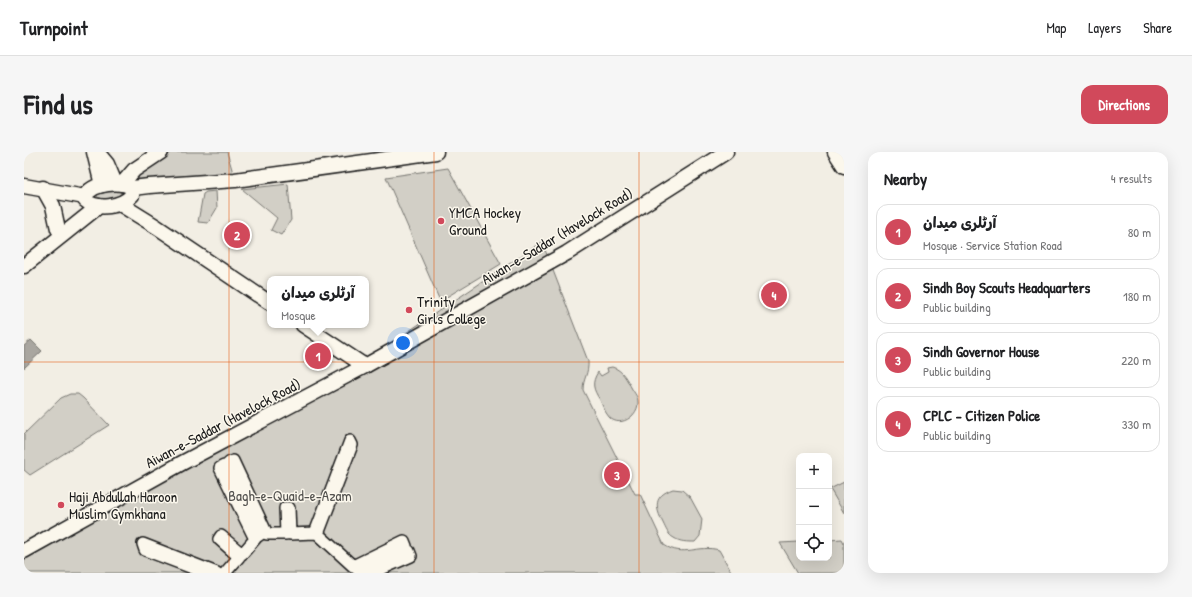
<!DOCTYPE html>
<html lang="en">
<head>
<meta charset="utf-8">
<style>
	:root { --surface:#fff; --page:#f6f6f6; --text:#202124; --muted:#757577; --line:#e0e0e0; --accent:#d1495b }
	body { margin:0; font-family:"Patrick Hand","Playpen Sans Arabic",sans-serif; background:var(--page); color:var(--text) }
	.controls { position:absolute; right:12px; bottom:12px; display:grid; overflow:hidden; border-radius:8px; box-shadow:0 4px 16px #0002 }
	.controls button { width:36px; height:36px; display:grid; place-items:center; padding:0; border:0; border-bottom:1px solid var(--line); background:var(--surface); color:var(--text); font:20px sans-serif }
	.you { position:absolute; left:379px; top:191px; width:14px; height:14px; margin:-10px; border:3px solid #fff; border-radius:50%; background:#1a73e8; box-shadow:0 0 0 6px #1a73e833 }
	.badge { display:grid; place-items:center; width:26px; height:26px; border-radius:50%; background:var(--accent); color:#fff; font-size:13px; font-weight:700 }
	.pin { position:absolute; translate:-50% -50%; border:2px solid #fff; box-shadow:0 1px 4px #0006 }
	.popup { position:absolute; left:243px; top:124px; width:102px; height:52px; box-sizing:border-box; display:grid; place-content:center; border-radius:8px; background:var(--surface); filter:drop-shadow(0 1px 3px #0005); font-size:13px; white-space:nowrap; color:var(--muted) }
	.popup b { font-size:15px; color:var(--text) }
	.popup::after { content:''; position:absolute; left:50%; top:100%; margin-left:-8px; border:8px solid transparent; border-top-color:var(--surface) }
	.list { margin:0; padding:0; list-style:none }
	h2 { display:flex; justify-content:space-between; align-items:center; height:52px; margin:0; padding:0 16px; font-size:17px }
	h2 small { font-size:13px; font-weight:400; color:var(--muted) }
	.list li { display:grid; grid-template-columns:26px 1fr auto; gap:12px; align-items:center; box-sizing:border-box; height:56px; margin:0 8px 8px; padding:0 8px; border:1px solid var(--line); border-radius:12px }
	.list b { display:block; font-size:15px; white-space:nowrap }
	.list p { margin:0; font-size:13px; white-space:nowrap; color:var(--muted) }
	.list em { font-size:13px; font-style:normal; color:var(--muted) }
	.icon { flex:none; width:22px; height:22px; fill:none; stroke:currentColor; stroke-width:2; stroke-linecap:round; stroke-linejoin:round }
	.map { position:relative; flex:none; width:820px; height:421px; overflow:hidden; border-radius:12px }
	header { display:flex; align-items:center; gap:24px; box-sizing:border-box; height:56px; padding:0 20px; background:var(--surface); border-bottom:1px solid var(--line) }
	header strong { font-size:19px }
	nav { display:flex; gap:22px; margin-inline-start:auto; font-size:14px }
	.intro { display:flex; align-items:center; justify-content:space-between; box-sizing:border-box; height:96px; padding:0 24px }
	h1 { margin:0; font-size:28px }
	.button { padding:10px 18px; border-radius:12px; background:var(--accent); color:#fff; font-size:14px; font-weight:700 }
	main { display:flex; gap:24px; padding:0 24px }
	aside { flex:1; background:var(--surface); border-radius:12px; box-shadow:0 4px 16px #0002 }
	.map>svg:first-child { display:block }
	.green { fill:#d2cfc6; stroke:#777671 }
	.water { fill:#a9a6a0; stroke:#716f6b }
	.lines { fill:none; stroke-linecap:round; stroke-linejoin:round }
	.minor-casing { stroke:#1c1c1c; stroke-width:14 }
	.major-casing { stroke:#1c1c1c; stroke-width:17 }
	.minor { stroke:#fbf7ec; stroke-width:11 }
	.major { stroke:#fbf7ec; stroke-width:14 }
	.grid { fill:none; stroke:#e8590c; stroke-width:1; stroke-opacity:0.55 }
	.poi-dot { fill:#d1495b; stroke:#fbf7ec; stroke-width:1.5 }
	.labels { text-anchor:middle; dominant-baseline:central; stroke-width:3; stroke-linejoin:round; paint-order:stroke }
	.poi-label { font-size:15px; fill:#1c1c1c; stroke:#fbf7ec; text-anchor:start }
	.street-label { font-size:15px; fill:#1c1c1c; stroke:#fbf7ec }
	.park-label { font-size:15px; fill:#53524f; stroke:#fbf7ec }
</style>
</head>
<body>
<header>
<strong>Turnpoint</strong>
<nav><a>Map</a><a>Layers</a><a>Share</a></nav>
</header>
<div class="intro"><h1>Find us</h1><a class="button">Directions</a></div>
<main>
<div class="map">
<svg width="820" height="421" viewBox="0 0 820 421">
	<rect width="100%" height="100%" fill="#f2eee4"/>
	<filter id="ink" filterUnits="userSpaceOnUse"><feTurbulence type="fractalNoise" baseFrequency=".025" numOctaves="2"/><feDisplacementMap in="SourceGraphic" scale="8" xChannelSelector="R" yChannelSelector="G"/><feConvolveMatrix kernelMatrix="1 2 1 2 8 2 1 2 1" color-interpolation-filters="sRGB"/></filter>
	<g filter="url(#ink)">
		<g class="green">
			<polygon points="148,0 203,0 211,28 118,40 113,20"/>
			<polygon points="424,16 477,112 416,149 362,25"/>
			<polygon points="264,32 267,68 257,83 247,78 253,66 218,37"/>
			<polygon points="95,37 97,39 97,42 90,47 76,48 72,43 74,40"/>
			<polygon points="192,39 193,56 184,71 174,70 179,42 182,40"/>
			<path d="M518,90L564,209C565,222 559,226 559,238L611,342H616L640,393C660,406 674,392 695,398L708,421H0V399L298,237Z"/>
			<path d="M588,215C599,218 603,228 608,237C610,240 612,243 613,245C619,261 597,278 585,265C581,260 578,253 576,248C569,237 567,231 574,220L577,224L584,220L583,216Z"/>
			<polygon points="46,242 54,242 59,246 85,273 6,323 0,318 0,282 37,246"/>
			<polygon points="820,330 820,361 806,337"/>
			<path d="M649,337L658,338L666,345L678,367L676,384L671,390C663,390 656,390 650,386C644,383 642,377 639,371C631,355 629,344 649,337Z"/>
			<polygon points="818,387 820,391 820,421 774,421 756,391 775,390 775,406 805,406 805,388"/>
		</g>
		<polygon class="water" points="7,188 18,199 0,216 0,194"/>
		<g class="lines">
			<defs>
				<g id="minor">
					<polyline points="182,421 121,398 119,392 193,421"/>
					<polyline points="201,421 215,405 195,387 197,384 218,402 231,387 196,316 200,314 234,384 237,382 238,379 205,311 209,309 243,382 262,382 261,356 265,356 266,382 291,381 326,289 328,293 294,382 329,414 380,389 382,394 336,415 334,418 338,421 385,399 387,404 348,421"/>
				</g>
				<g id="major">
					<polyline points="70,0 78,33"/>
					<polyline points="73,0 83,12 91,31"/>
					<polyline points="811,0 820,14"/>
					<path d="M84,32C93,31 101,31 109,36L108,43C98,55 73,59 61,48V45C65,36 75,33 84,32Z"/>
					<polyline points="98,32 110,18 137,0"/>
					<polyline points="0,34 61,45"/>
					<polyline points="19,36 29,54 34,77"/>
					<polyline points="109,36 125,34 211,28 412,0"/>
					<polyline points="96,52 133,75 246,151"/>
					<polyline points="0,114 75,54"/>
					<polyline points="279,173 341,214"/>
					<polyline points="0,399 158,311 341,214 543,101 702,0"/>
				</g>
			</defs>
			<use href="#minor" class="minor-casing"/>
			<use href="#major" class="major-casing"/>
			<use href="#minor" class="minor"/>
			<use href="#major" class="major"/>
		</g>
	</g>
	<path class="grid" d="M205,0V421M410,0V421M615,0V421M0,210H820"/>
	<g class="poi-dot">
		<circle cx="417" cy="69" r="4"/>
		<circle cx="385" cy="158" r="4"/>
		<circle cx="37" cy="353" r="4"/>
	</g>
	<g class="labels">
		<g class="poi-label">
			<text x="425" y="60">YMCA Hockey<tspan x="425" dy="17">Ground</tspan></text>
			<text x="393" y="149">Trinity<tspan x="393" dy="17">Girls College</tspan></text>
			<text x="45" y="344">Haji Abdullah Haroon<tspan x="45" dy="17">Muslim Gymkhana</tspan></text>
		</g>
		<g class="street-label">
			<text transform="translate(533 84) rotate(-31)">Aiwan-e-Saddar (Havelock Road)</text>
			<text transform="translate(199 271) rotate(-28)">Aiwan-e-Saddar (Havelock Road)</text>
		</g>
		<g class="park-label">
			<text x="266" y="343">Bagh-e-Quaid-e-Azam</text>
		</g>
	</g>
</svg>
<div class="controls">
<button>+</button>
<button>−</button>
<button><svg class="icon" aria-label="locate" viewBox="0 0 24 24"><circle cx="12" cy="12" r="6"/><path d="M12 2v4M12 18v4M2 12h4M18 12h4"/></svg></button>
</div>
<div class="you"></div>
<div class="pin badge" style="left:294px;top:204px">1</div>
<div class="popup"><b>آرٹلری میدان</b>Mosque</div>
<div class="pin badge" style="left:213px;top:83px">2</div>
<div class="pin badge" style="left:593px;top:323px">3</div>
<div class="pin badge" style="left:750px;top:143px">4</div>
</div>
<aside>
<h2>Nearby<small>4 results</small></h2>
<ul class="list">
<li><span class="badge">1</span><div><b>آرٹلری میدان</b><p>Mosque · Service Station Road</p></div><em>80 m</em></li>
<li><span class="badge">2</span><div><b>Sindh Boy Scouts Headquarters</b><p>Public building</p></div><em>180 m</em></li>
<li><span class="badge">3</span><div><b>Sindh Governor House</b><p>Public building</p></div><em>220 m</em></li>
<li><span class="badge">4</span><div><b>CPLC - Citizen Police</b><p>Public building</p></div><em>330 m</em></li>
</ul>
</aside>
</main>
</body>
</html>
